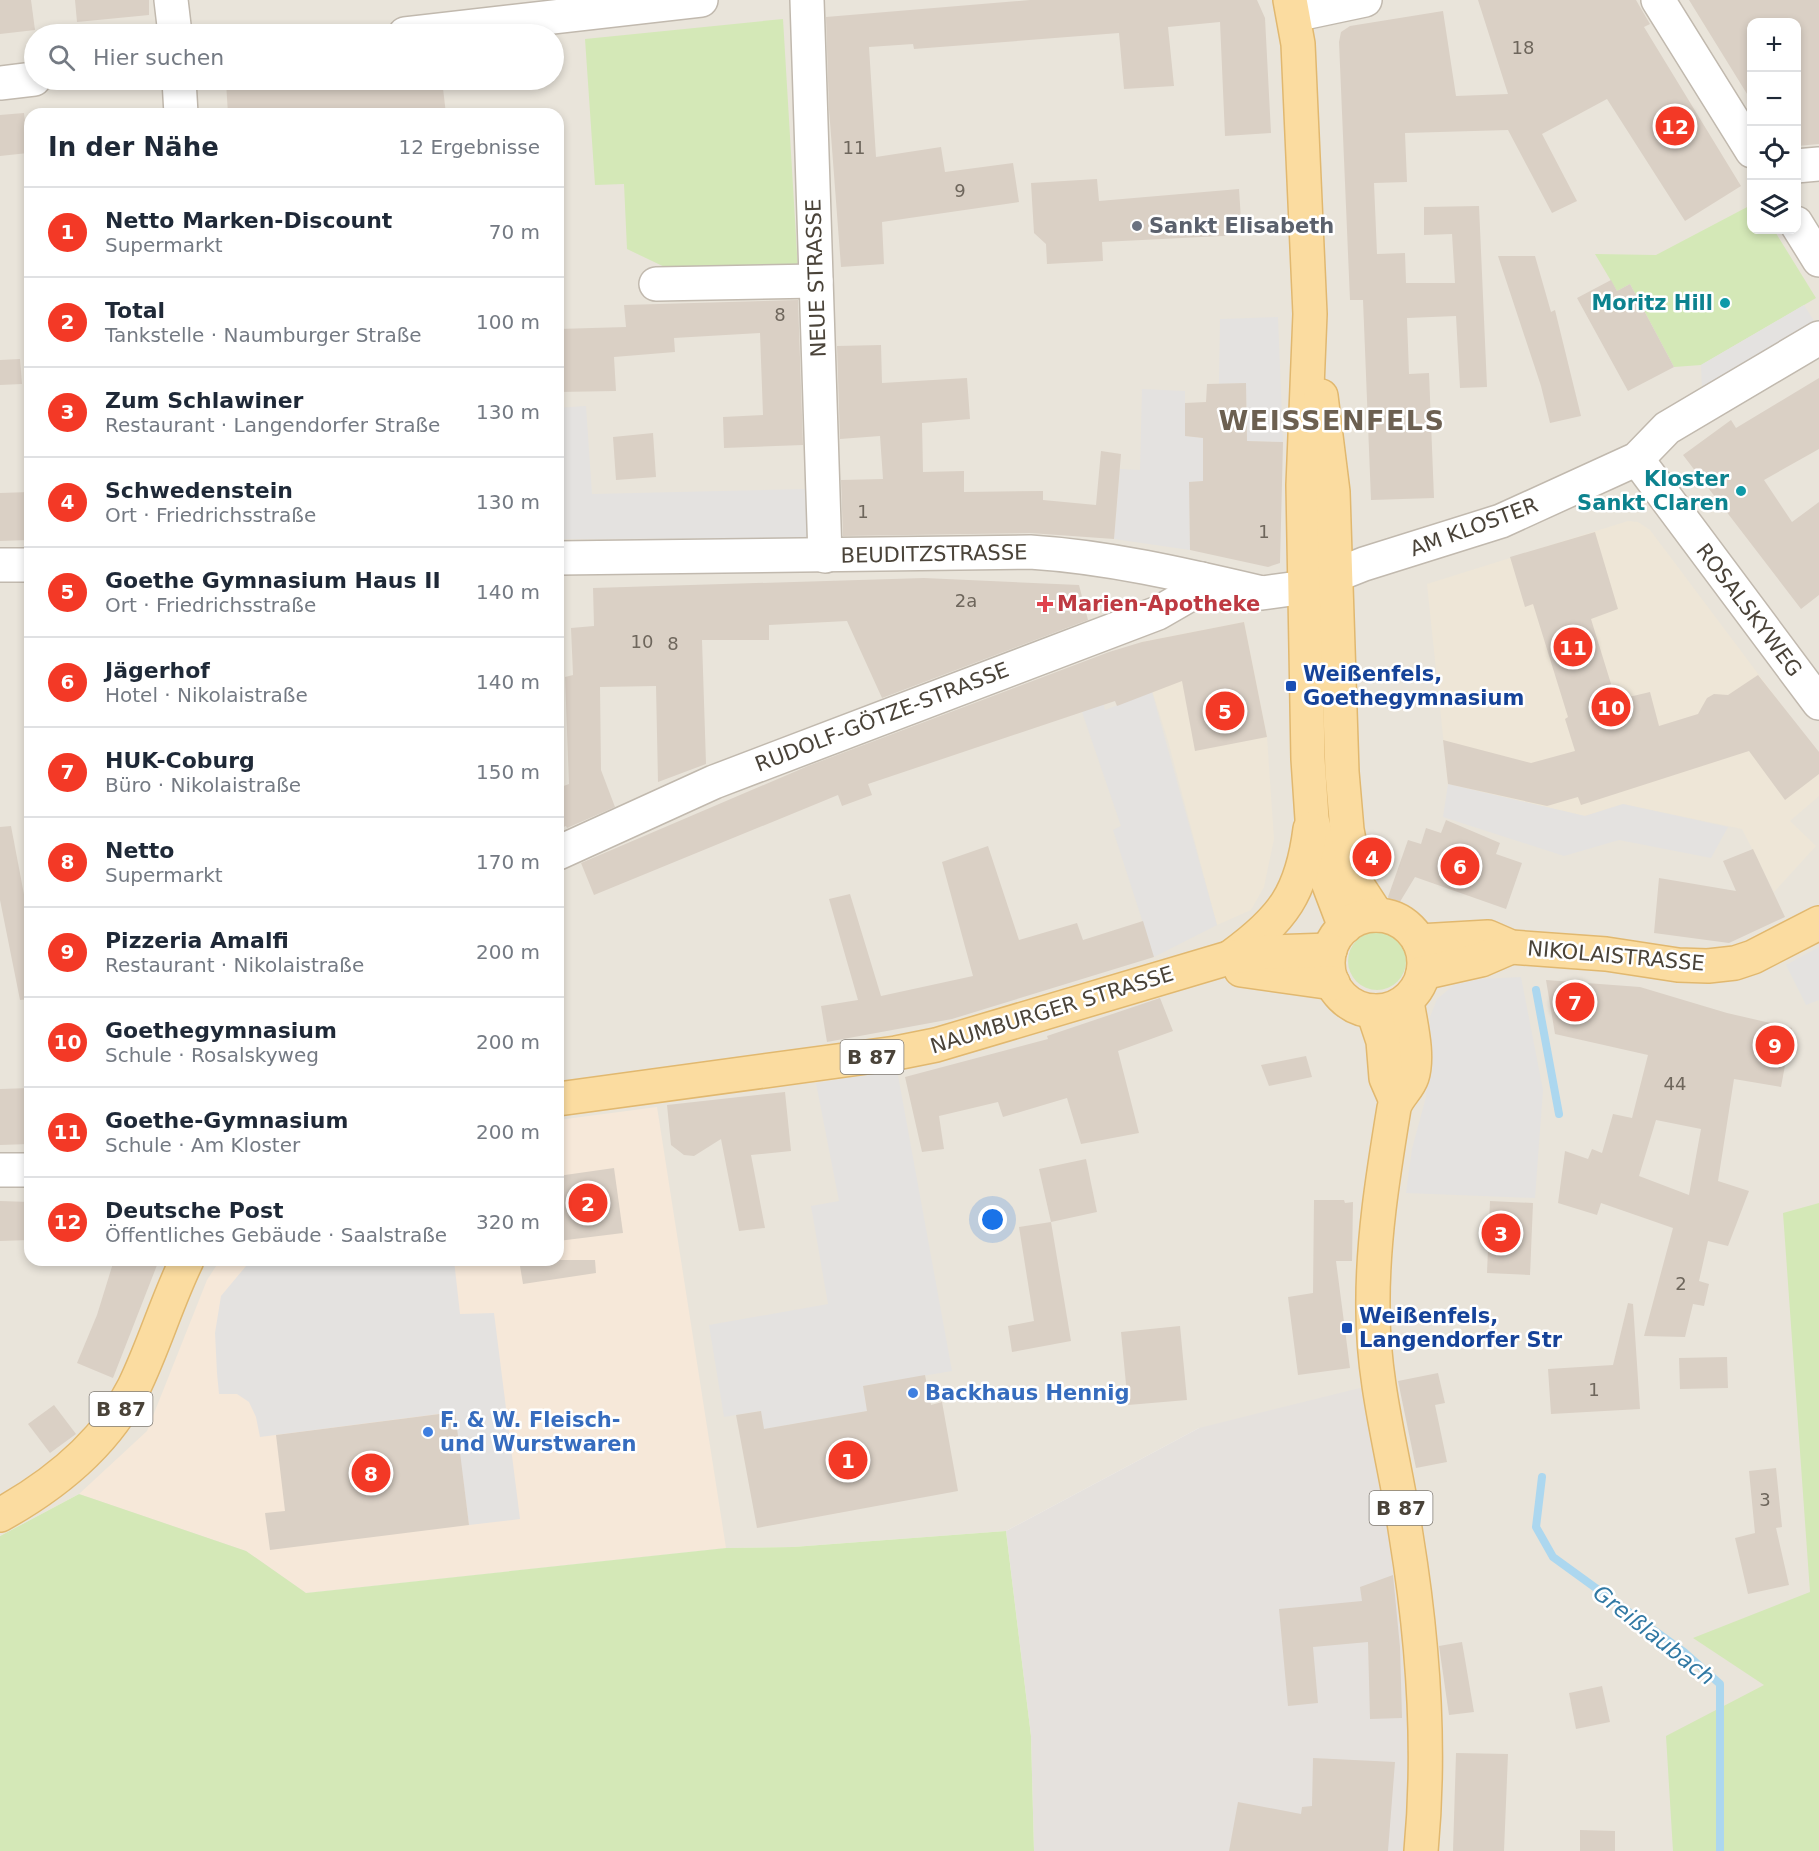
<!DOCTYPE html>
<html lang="de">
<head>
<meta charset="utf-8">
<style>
	:root { --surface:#fff; --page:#f6f6f7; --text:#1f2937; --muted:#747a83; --line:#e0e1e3; --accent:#f33926 }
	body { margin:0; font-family:"DejaVu Sans",sans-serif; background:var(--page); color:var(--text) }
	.controls { position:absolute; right:18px; top:18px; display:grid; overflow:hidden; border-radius:12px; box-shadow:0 3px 9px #0003 }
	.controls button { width:54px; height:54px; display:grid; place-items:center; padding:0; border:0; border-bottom:2px solid var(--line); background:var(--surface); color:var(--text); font:30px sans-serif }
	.you { position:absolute; left:993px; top:1220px; width:21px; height:21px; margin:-15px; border:4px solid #fff; border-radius:50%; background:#1a73e8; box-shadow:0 0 0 9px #1a73e833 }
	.badge { display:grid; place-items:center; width:39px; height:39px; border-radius:50%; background:var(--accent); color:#fff; font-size:20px; font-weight:700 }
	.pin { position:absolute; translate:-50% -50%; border:3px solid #fff; box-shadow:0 2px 6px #0006 }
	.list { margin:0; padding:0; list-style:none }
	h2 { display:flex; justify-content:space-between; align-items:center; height:78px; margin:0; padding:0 24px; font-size:26px }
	h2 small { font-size:20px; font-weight:400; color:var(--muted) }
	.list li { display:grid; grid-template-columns:39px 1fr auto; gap:18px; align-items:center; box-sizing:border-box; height:90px; padding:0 24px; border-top:2px solid var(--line) }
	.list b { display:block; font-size:22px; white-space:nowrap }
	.list p { margin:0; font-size:20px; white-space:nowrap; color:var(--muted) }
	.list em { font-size:20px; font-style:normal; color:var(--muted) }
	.icon { flex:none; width:33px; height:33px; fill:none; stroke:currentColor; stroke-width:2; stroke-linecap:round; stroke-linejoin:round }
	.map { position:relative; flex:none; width:1819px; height:1851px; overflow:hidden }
	.search { position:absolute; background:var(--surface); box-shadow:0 3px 9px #0003; left:24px; top:24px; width:540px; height:66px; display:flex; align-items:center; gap:15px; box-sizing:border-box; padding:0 21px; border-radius:33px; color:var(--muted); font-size:22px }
	.panel { position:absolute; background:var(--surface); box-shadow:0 3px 9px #0003; left:24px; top:108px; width:540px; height:1158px; border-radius:18px }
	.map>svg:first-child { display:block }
	.residential { fill:#e9e4da; fill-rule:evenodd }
	.commercial { fill:#f6e8d9 }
	.industrial { fill:#e5e1dd }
	.education { fill:#eee6d7 }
	.green { fill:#d4e8b7 }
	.parking { fill:#e4e2e0 }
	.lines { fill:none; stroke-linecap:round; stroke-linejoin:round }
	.stream { stroke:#acd7ef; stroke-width:8 }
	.building { fill:#dad0c5; fill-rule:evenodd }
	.minor-casing { stroke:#c1b9ae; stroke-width:36 }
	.major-casing { stroke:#e1b86f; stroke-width:36 }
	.minor { stroke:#fff; stroke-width:33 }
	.major { stroke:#fbdca0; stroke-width:33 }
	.worship-dot { fill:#6b7280; stroke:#fff; stroke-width:2 }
	.culture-dot { fill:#0f9aa8; stroke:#fff; stroke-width:2 }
	.health-dot { fill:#e0444e; stroke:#fff; stroke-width:2 }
	.transit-dot { fill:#1a4fb4; stroke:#fff; stroke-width:2 }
	.shop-dot { fill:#3f7fe0; stroke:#fff; stroke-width:2 }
	.labels { text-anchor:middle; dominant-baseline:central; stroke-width:5; stroke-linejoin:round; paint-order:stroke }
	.number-label { font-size:18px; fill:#6e665c }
	.shield { fill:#fff; stroke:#807b74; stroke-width:1.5 }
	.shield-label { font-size:20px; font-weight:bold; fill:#4a4339 }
	.worship-label { font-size:21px; font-weight:bold; fill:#5b616d; stroke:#fff; text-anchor:start }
	.street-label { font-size:21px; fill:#4a4339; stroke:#fff }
	.culture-label { font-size:21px; font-weight:bold; fill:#0d838f; stroke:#fff; text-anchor:end }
	.health-label { font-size:21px; font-weight:bold; fill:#be3a42; stroke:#fff; text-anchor:start }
	.transit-label { font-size:21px; font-weight:bold; fill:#164399; stroke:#fff; text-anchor:start }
	.shop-label { font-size:21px; font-weight:bold; fill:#366cbe; stroke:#fff; text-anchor:start }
	.water-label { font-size:22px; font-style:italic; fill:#3179a4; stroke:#fff }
	.district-label { font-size:27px; font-weight:bold; letter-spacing:1.5px; fill:#6c6051; stroke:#fff }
</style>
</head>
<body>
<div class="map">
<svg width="1819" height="1851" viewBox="0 0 1819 1851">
	<rect width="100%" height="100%" fill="#f5f2ec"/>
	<path class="residential" d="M0,0H1819V1851H1411L1199,1428L1006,1531L793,1547L726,1548L306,1593L79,1494L0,1536ZM1752,22H1796V230H1752ZM34,34H554V80H34ZM30,114H558V1260H30Z"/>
	<polygon class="commercial" points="657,1107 726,1548 306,1593 246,1551 79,1494 147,1431 207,1280 220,1260 558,1260 558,1120"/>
	<polygon class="industrial" points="1368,1386 1404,1573 1419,1743 1411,1851 1034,1851 1031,1736 1006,1531 1199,1428"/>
	<g class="education">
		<polygon points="1628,521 1638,522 1650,530 1819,755 1819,796 1790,821 1816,846 1774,892 1742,829 1623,804 1585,816 1448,784 1427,584"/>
		<polygon points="1244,622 1267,737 1274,839 1264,887 1251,910 1217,925 1168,741 1150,684 1141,642"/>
	</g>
	<g class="green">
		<polygon points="783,19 798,270 673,271 627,249 624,184 595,185 585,39"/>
		<polygon points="1751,205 1752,230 1774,230 1816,298 1701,365 1674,367 1630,284 1617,291 1595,254 1656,255"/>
		<circle cx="1377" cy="961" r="29"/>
		<polygon points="1819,1203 1819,1851 1673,1851 1666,1736 1764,1685 1693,1638 1810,1592 1783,1213"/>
		<polygon points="79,1494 246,1551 306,1593 726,1548 793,1547 1006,1531 1031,1736 1034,1851 0,1851 0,1536"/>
	</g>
	<g class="parking">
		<polygon points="1804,305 1816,324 1702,390 1701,365"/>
		<polygon points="1278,317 1283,442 1247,441 1246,383 1219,384 1220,319"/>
		<polygon points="1142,389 1185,391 1185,436 1203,438 1203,481 1189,482 1190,550 1114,539 1120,469 1140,470"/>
		<polygon points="586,406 592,494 806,489 809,538 558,539 558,408"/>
		<polygon points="1152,692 1217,925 1154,957 1113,830 1121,826 1082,712 1103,702 1105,710"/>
		<polygon points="1448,784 1585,816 1623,804 1728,827 1711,858 1619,840 1564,856 1443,817"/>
		<polygon points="1819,947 1819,1000 1806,1005 1786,965"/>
		<polygon points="1521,977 1543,1090 1535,1198 1406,1193 1412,1149 1426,1097 1430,1017 1437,999 1454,985 1480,979"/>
		<polygon points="897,1070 952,1371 863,1386 867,1411 764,1429 760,1411 724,1417 709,1325 828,1304 811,1206 839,1201 816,1083"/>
		<polygon points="251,1260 454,1260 460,1314 494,1313 520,1519 469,1525 454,1412 260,1437 256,1417 249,1402 237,1394 219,1394 217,1373 215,1333 221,1296"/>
	</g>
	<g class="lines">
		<g class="stream">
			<polyline points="1536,990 1559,1114"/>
			<polyline points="1542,1477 1536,1527 1553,1557 1684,1652 1720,1684 1720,1851"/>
		</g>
	</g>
	<g class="building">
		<polygon points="0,0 31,0 35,30 0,34"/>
		<polygon points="75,0 149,0 149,15 77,22"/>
		<polygon points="1030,0 1257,0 1265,18 1271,133 1225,136 1220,22 1168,27 1174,86 1124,89 1119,33 914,49 913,44 869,47 876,157 941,147 945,172 1013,163 1019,202 882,222 884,264 841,267 829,109 826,17"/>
		<polygon points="1478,0 1636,0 1650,24 1644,27 1741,186 1685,221 1607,99 1542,134 1577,201 1552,213 1508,130 1405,133 1407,182 1374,183 1377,254 1405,253 1406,283 1455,283 1452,234 1424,235 1424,207 1479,206 1487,387 1460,388 1456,316 1407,318 1409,374 1429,373 1434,498 1371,500 1363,300 1350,300 1339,42 1341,32 1350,26 1443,11 1456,96 1508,94"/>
		<polygon points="1689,0 1819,0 1819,144 1797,146 1797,22 1752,22 1752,102"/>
		<polygon points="263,80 442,80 446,114 228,114 226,82"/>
		<polygon points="24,113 28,153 0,156 0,115"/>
		<polygon points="1097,179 1099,201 1239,189 1242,235 1102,242 1103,261 1047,264 1046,244 1034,233 1031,183"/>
		<polygon points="1498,256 1535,256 1551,312 1555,310 1581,416 1550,423 1541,386"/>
		<polygon points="1611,280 1617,291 1630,284 1674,367 1628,391 1577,298"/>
		<polygon points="798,300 803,445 724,448 723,417 763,415 760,333 674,338 675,352 614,357 616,391 558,392 558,329 626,327 624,305"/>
		<polygon points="881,345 882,383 967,378 970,419 922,423 923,472 964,471 964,492 1043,491 1043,500 1096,505 1101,451 1121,454 1114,539 1030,533 843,536 841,480 883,479 880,436 840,439 837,346"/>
		<polygon points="20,359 22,384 0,385 0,360"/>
		<polygon points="1819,378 1819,449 1764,480 1792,522 1819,502 1819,595 1801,609 1683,455 1731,420 1736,428"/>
		<polygon points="1246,383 1247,441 1283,442 1280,563 1268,567 1190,550 1189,482 1203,481 1203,438 1185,436 1185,403 1206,402 1207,384"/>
		<polygon points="653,433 656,477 616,480 613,437"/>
		<polygon points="30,492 30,540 0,541 0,493"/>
		<polygon points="1595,532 1618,609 1591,619 1616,700 1650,692 1659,726 1698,714 1707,698 1714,694 1728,695 1758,675 1819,752 1819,774 1785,800 1749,751 1581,805 1578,797 1547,806 1448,784 1443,740 1531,763 1575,751 1565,719 1568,717 1533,604 1525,607 1510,557"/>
		<polygon points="924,578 1079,585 1088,620 882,698 847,621 769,625 769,640 702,640 706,764 658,782 656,686 600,687 601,770 615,807 567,828 566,826 558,829 558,788 569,784 565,677 573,675 571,628 594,626 593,588"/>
		<polygon points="1244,622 1267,737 1195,751 1182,681 1117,706 1115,701 868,784 872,795 842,806 838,795 594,895 581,863 808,766 1109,652 1142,642"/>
		<polygon points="1446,820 1500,843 1496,854 1522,863 1506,909 1415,877 1395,910 1388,897 1408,840 1421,844 1426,828 1441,833"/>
		<polygon points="11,826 30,926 30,999 20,1000 0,900 0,827"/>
		<polygon points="988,846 1019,940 1077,923 1083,940 1143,921 1154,957 952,1019 827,1042 821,1006 858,1000 829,899 850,894 881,996 973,976 942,862"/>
		<polygon points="1753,849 1785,917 1729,943 1654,933 1659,878 1736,891 1723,861"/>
		<path d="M1546,980L1640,987L1727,1013L1792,1028L1781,1087L1734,1079L1718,1181L1749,1191L1728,1246L1708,1241L1699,1281L1709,1284L1704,1306L1693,1304L1685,1337L1644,1336L1673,1228L1601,1203L1597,1215L1558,1203L1565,1151L1588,1159L1592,1149L1602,1153L1613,1114L1632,1118L1648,1055L1555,1034ZM1656,1120L1701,1129L1689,1195L1639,1176Z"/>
		<polygon points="1160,998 1173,1031 1118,1051 1139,1133 1081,1144 1067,1098 1003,1117 998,1102 939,1116 944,1149 922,1152 905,1077 1048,1039 1047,1036"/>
		<polygon points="1306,1056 1312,1077 1269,1086 1261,1065"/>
		<polygon points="30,1088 30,1144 0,1145 0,1089"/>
		<polygon points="785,1092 791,1151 751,1155 765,1228 739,1231 721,1139 694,1156 684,1155 671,1145 667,1105"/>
		<polygon points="1086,1159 1097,1212 1051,1222 1039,1169"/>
		<polygon points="614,1168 623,1233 558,1241 558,1176"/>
		<polygon points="1314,1200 1344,1200 1345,1203 1353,1202 1352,1261 1336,1261 1350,1368 1298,1375 1288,1297 1313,1293"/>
		<polygon points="0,1201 30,1202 30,1240 0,1241"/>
		<polygon points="1490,1201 1533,1203 1530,1275 1487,1273"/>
		<polygon points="1051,1222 1071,1341 1012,1352 1008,1326 1034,1321 1019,1227"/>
		<polygon points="114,1260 159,1260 113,1378 77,1363 97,1315"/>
		<polygon points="519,1260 595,1260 596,1273 523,1284"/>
		<polygon points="1628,1303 1633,1304 1640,1409 1551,1414 1548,1369 1613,1365"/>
		<polygon points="1180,1326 1187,1400 1128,1405 1121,1332"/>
		<polygon points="1727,1357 1728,1388 1680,1389 1679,1358"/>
		<polygon points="1438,1373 1445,1403 1435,1405 1447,1462 1416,1468 1398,1381"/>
		<polygon points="925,1375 931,1405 942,1402 958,1491 757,1528 736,1415 761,1411 764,1429 867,1411 863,1386"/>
		<polygon points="54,1405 76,1434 50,1453 28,1424"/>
		<polygon points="455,1412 469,1525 270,1550 265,1513 285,1511 276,1435"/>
		<polygon points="1776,1468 1782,1527 1776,1528 1789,1585 1748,1594 1735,1538 1755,1533 1749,1471"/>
		<polygon points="1393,1575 1400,1647 1402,1718 1370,1719 1368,1642 1313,1647 1318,1703 1288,1706 1279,1609 1362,1601 1360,1587"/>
		<polygon points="1462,1642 1474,1712 1449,1715 1439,1646"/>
		<polygon points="1602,1686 1610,1722 1576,1729 1569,1693"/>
		<polygon points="1456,1753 1508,1754 1504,1851 1453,1851"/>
		<polygon points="1313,1758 1395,1762 1388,1851 1229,1851 1238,1802 1301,1814 1302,1807 1312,1806"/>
		<polygon points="1580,1830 1615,1831 1615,1851 1580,1851"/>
	</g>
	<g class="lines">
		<defs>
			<g id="minor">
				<polyline points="171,0 175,34"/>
				<polyline points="807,0 825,556"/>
				<polyline points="1658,0 1752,151"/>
				<polyline points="1294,15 1365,0"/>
				<polyline points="405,34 701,0"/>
				<polyline points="179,80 181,114"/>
				<polyline points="0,83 34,79"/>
				<polyline points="1796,166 1819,164"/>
				<polyline points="1796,223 1819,260"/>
				<polyline points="656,284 816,281"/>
				<polyline points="1637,459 1819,703"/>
				<path d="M558,558L1030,552C1109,557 1185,575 1262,593L1306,587L1364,564L1501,521L1637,459L1667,428L1819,338"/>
				<polyline points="0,565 30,565"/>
				<polyline points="558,853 714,782 1158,613 1191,594 1201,579"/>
				<polyline points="0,1170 30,1170"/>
			</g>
			<g id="major">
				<polyline points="1290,0 1298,44 1310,314 1303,485 1308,759 1312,819 1326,877 1345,927"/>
				<polyline points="1321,396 1333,492 1342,772 1347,830 1358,886 1377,915"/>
				<circle cx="1376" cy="963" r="48"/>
				<polyline points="1419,941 1488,937 1511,947 1606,954 1678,965 1708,966 1735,963 1753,957 1819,923"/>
				<path d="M1232,956C1283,919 1302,893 1310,829"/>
				<polyline points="1241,970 1333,983"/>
				<polyline points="1423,973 1481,960 1511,947"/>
				<path d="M1407,1001C1410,1022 1419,1055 1412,1077C1408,1089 1397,1096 1394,1108C1383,1175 1372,1243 1373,1311C1373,1387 1395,1460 1406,1535C1423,1639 1431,1746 1421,1851"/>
				<polyline points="1373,1011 1383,1041 1386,1078 1396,1101"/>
				<polyline points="558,1099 896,1053 936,1045 1232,957 1268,952 1330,950"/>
				<path d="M0,1515C54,1485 106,1443 134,1387C154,1346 167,1301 187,1260"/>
			</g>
		</defs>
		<use href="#minor" class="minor-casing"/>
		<use href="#major" class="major-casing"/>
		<use href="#minor" class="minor"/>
		<use href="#major" class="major"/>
	</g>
	<circle class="worship-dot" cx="1137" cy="226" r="6"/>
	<g class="culture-dot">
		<circle cx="1725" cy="303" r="6"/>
		<circle cx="1741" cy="491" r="6"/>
	</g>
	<path class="health-dot" d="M1042 595h6v6h6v6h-6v6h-6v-6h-6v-6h6z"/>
	<g class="transit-dot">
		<rect x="1285" y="680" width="12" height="12" rx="3"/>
		<rect x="1341" y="1322" width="12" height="12" rx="3"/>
	</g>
	<g class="shop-dot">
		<circle cx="913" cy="1393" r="6"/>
		<circle cx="428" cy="1432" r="6"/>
	</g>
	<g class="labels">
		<g class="number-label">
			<text x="1523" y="47">18</text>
			<text x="854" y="147">11</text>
			<text x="960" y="190">9</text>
			<text x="780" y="314">8</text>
			<text x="863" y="511">1</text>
			<text x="1264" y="531">1</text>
			<text x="966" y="600">2a</text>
			<text x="642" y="641">10</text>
			<text x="673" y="643">8</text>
			<text x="1675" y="1083">44</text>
			<text x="1681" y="1283">2</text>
			<text x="1594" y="1389">1</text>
			<text x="1765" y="1499">3</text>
		</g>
		<g class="shield">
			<rect x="840.5" y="1040" width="63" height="34" rx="4.5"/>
			<rect x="89.5" y="1392" width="63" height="34" rx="4.5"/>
			<rect x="1369.5" y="1491" width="63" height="34" rx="4.5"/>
		</g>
		<g class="shield-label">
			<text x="872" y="1057">B 87</text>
			<text x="121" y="1409">B 87</text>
			<text x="1401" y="1508">B 87</text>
		</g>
		<g class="worship-label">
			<text x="1149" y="226">Sankt Elisabeth</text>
		</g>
		<g class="street-label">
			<text transform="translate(816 278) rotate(-92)">NEUE STRASSE</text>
			<text transform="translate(1474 527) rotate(-20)">AM KLOSTER</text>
			<text transform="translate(934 554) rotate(-1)">BEUDITZSTRASSE</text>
			<text transform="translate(1749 610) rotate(53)">ROSALSKYWEG</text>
			<text transform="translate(882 717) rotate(-21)">RUDOLF-GÖTZE-STRASSE</text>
			<text transform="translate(1616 956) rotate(5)">NIKOLAISTRASSE</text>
			<text transform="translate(1052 1010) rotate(-17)">NAUMBURGER STRASSE</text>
		</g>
		<g class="culture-label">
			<text x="1713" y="303">Moritz Hill</text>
			<text x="1729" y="479">Kloster<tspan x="1729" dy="24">Sankt Claren</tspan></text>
		</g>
		<g class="health-label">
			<text x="1057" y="604">Marien-Apotheke</text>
		</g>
		<g class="transit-label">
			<text x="1303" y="674">Weißenfels,<tspan x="1303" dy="24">Goethegymnasium</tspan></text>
			<text x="1359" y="1316">Weißenfels,<tspan x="1359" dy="24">Langendorfer Str</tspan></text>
		</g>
		<g class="shop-label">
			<text x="925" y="1393">Backhaus Hennig</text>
			<text x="440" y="1420">F. &amp; W. Fleisch-<tspan x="440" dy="24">und Wurstwaren</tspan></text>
		</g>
		<g class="water-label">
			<text transform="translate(1654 1635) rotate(38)">Greißlaubach</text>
		</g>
		<g class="district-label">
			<text x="1332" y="420">WEISSENFELS</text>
		</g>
	</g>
</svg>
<div class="controls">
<button>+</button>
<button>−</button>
<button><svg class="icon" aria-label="locate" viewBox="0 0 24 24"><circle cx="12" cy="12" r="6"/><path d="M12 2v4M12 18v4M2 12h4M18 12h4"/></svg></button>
<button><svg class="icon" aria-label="layers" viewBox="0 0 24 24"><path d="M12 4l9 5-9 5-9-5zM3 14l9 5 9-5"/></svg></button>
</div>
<div class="you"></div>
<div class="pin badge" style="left:848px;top:1460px">1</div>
<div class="pin badge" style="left:588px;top:1203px">2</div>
<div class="pin badge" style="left:1501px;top:1233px">3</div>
<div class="pin badge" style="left:1372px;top:857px">4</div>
<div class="pin badge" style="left:1225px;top:711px">5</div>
<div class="pin badge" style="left:1460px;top:866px">6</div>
<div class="pin badge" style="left:1575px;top:1002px">7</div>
<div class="pin badge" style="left:371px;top:1473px">8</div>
<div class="pin badge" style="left:1775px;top:1045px">9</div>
<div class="pin badge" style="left:1611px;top:707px">10</div>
<div class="pin badge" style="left:1573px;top:647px">11</div>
<div class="pin badge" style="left:1675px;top:126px">12</div>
<div class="search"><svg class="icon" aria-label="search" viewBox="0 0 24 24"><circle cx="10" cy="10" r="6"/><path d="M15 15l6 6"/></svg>Hier suchen</div>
<section class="panel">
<h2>In der Nähe<small>12 Ergebnisse</small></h2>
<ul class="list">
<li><span class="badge">1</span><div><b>Netto Marken-Discount</b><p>Supermarkt</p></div><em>70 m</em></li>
<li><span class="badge">2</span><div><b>Total</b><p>Tankstelle · Naumburger Straße</p></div><em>100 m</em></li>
<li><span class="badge">3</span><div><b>Zum Schlawiner</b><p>Restaurant · Langendorfer Straße</p></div><em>130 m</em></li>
<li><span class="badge">4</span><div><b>Schwedenstein</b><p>Ort · Friedrichsstraße</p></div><em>130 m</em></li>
<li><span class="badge">5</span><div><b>Goethe Gymnasium Haus II</b><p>Ort · Friedrichsstraße</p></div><em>140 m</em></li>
<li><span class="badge">6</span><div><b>Jägerhof</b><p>Hotel · Nikolaistraße</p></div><em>140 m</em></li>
<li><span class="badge">7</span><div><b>HUK-Coburg</b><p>Büro · Nikolaistraße</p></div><em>150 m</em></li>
<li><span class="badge">8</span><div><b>Netto</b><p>Supermarkt</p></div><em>170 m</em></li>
<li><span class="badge">9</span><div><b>Pizzeria Amalfi</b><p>Restaurant · Nikolaistraße</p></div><em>200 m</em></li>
<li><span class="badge">10</span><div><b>Goethegymnasium</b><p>Schule · Rosalskyweg</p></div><em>200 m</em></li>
<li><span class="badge">11</span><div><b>Goethe-Gymnasium</b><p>Schule · Am Kloster</p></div><em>200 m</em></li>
<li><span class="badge">12</span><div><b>Deutsche Post</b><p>Öffentliches Gebäude · Saalstraße</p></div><em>320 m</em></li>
</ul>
</section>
</div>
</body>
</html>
